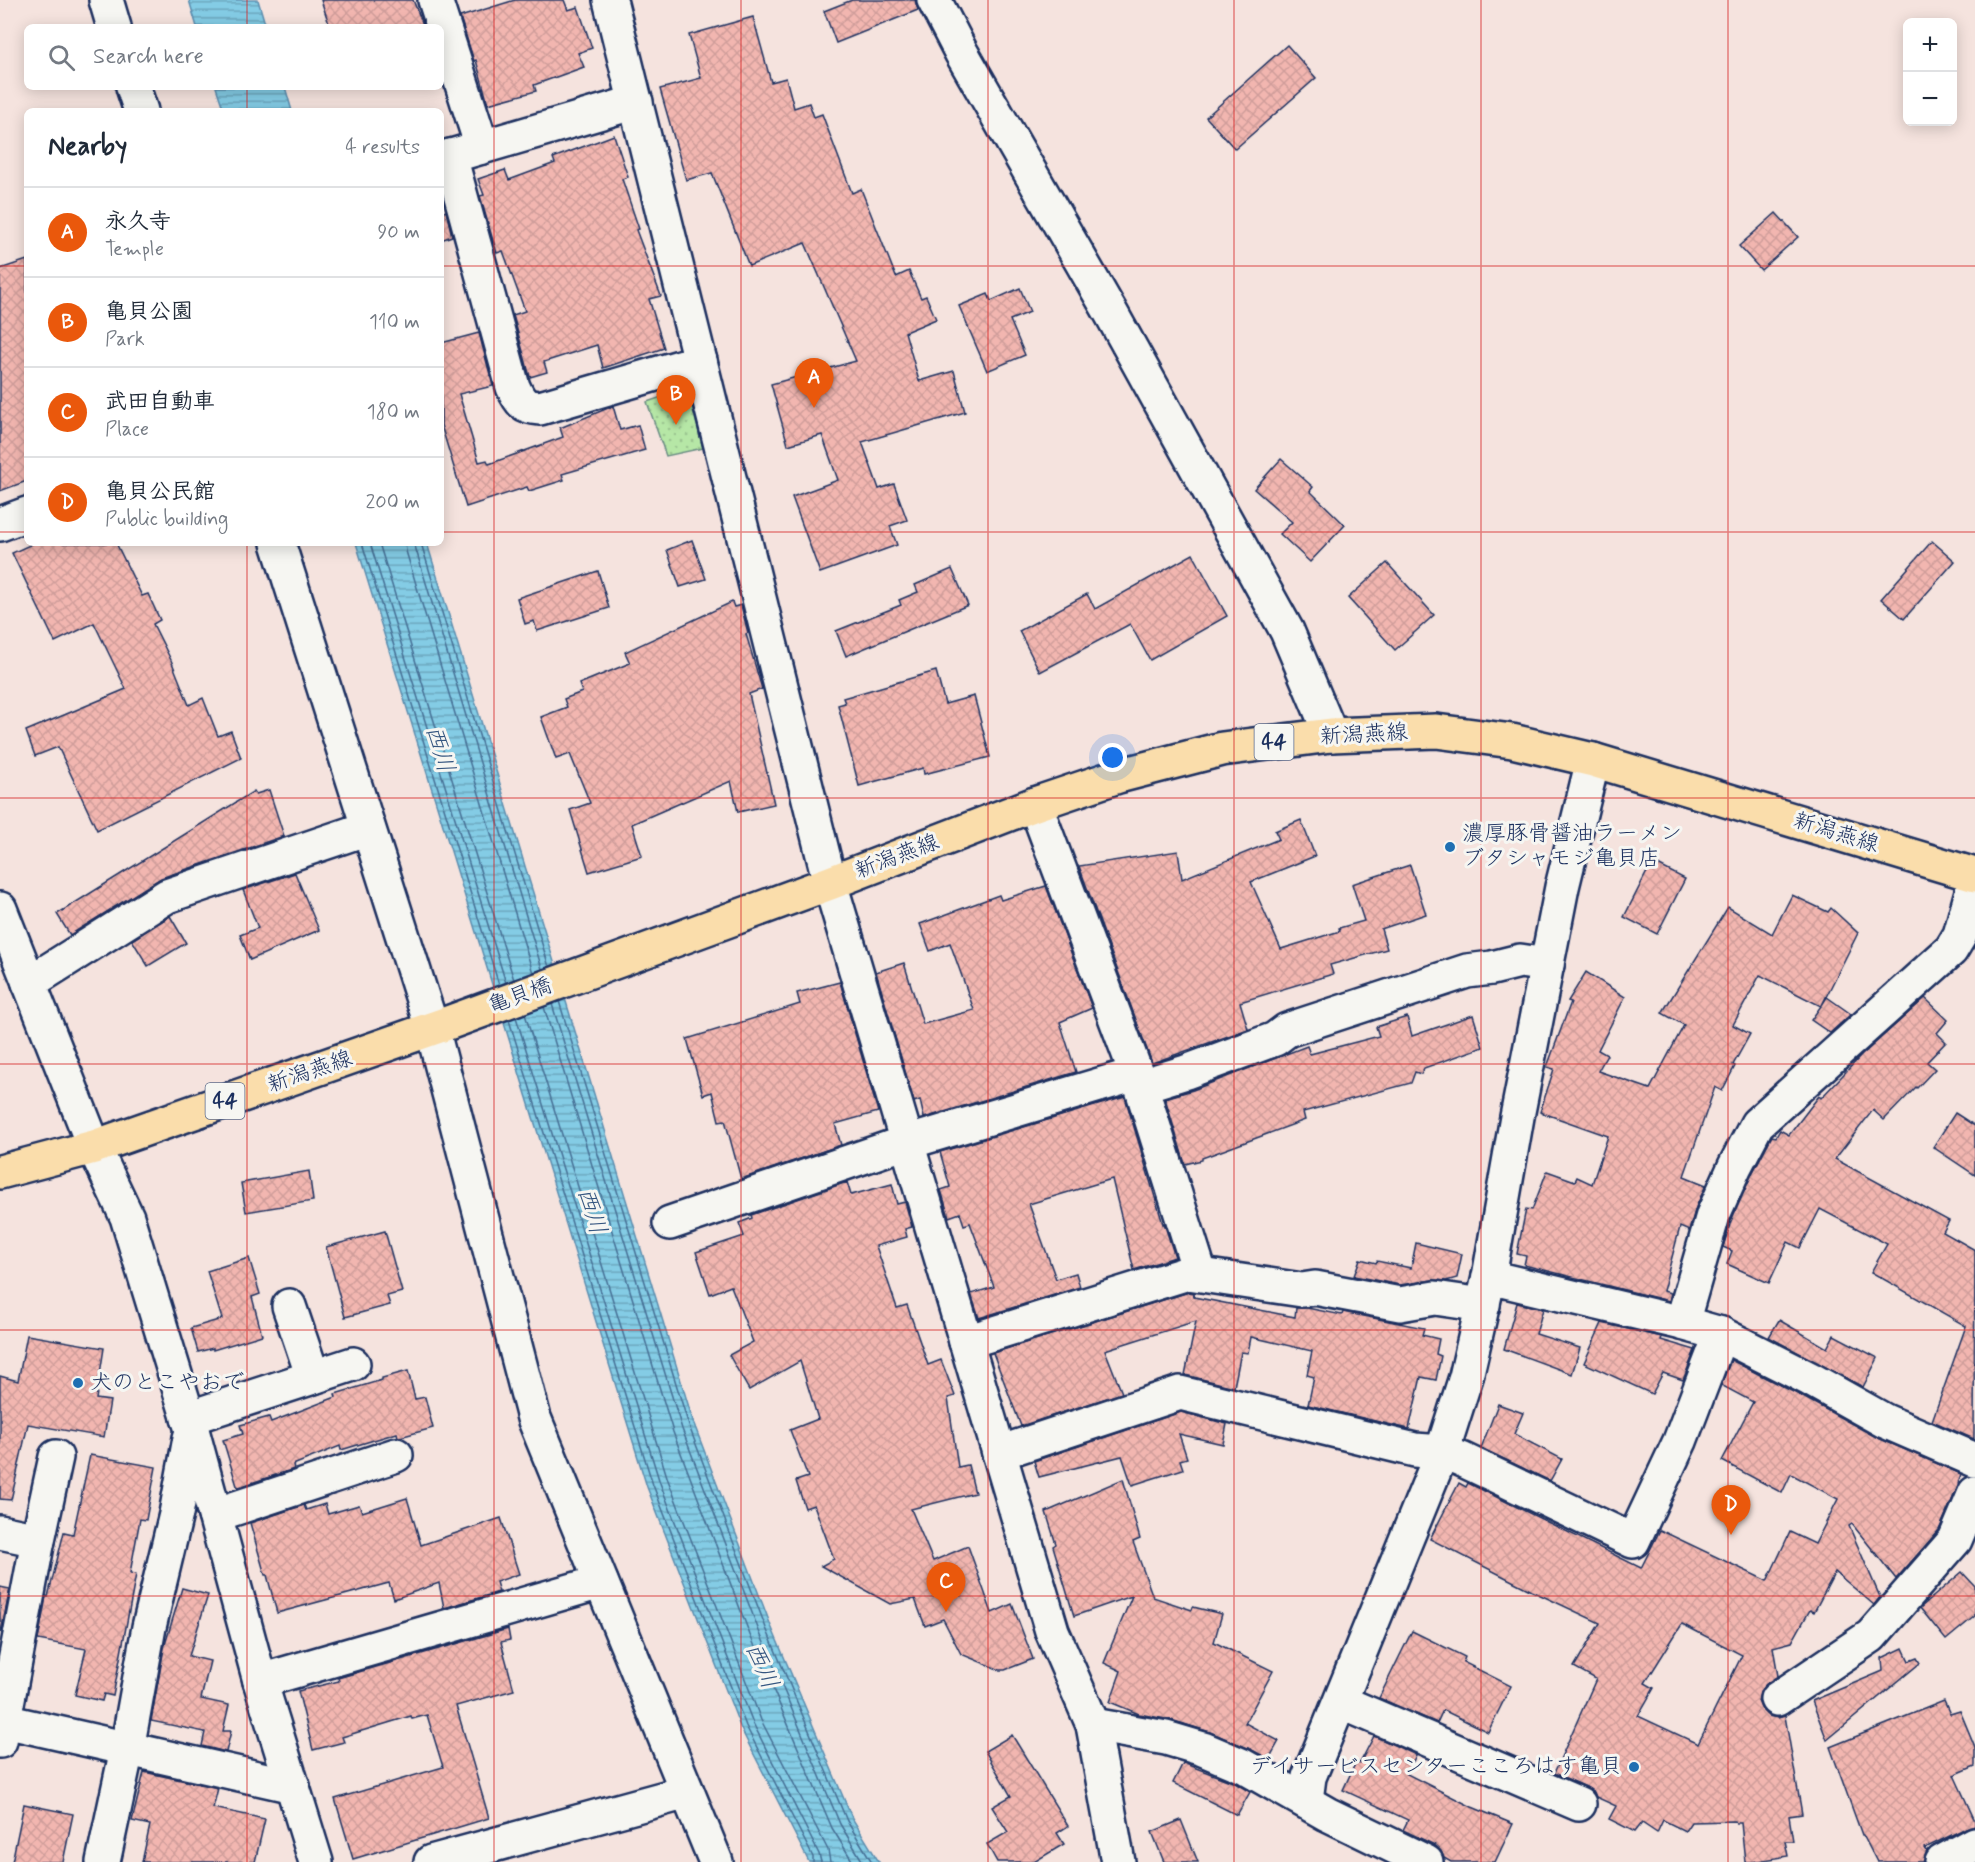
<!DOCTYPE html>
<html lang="en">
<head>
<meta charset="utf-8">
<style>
	:root { --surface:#fff; --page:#f2f2f3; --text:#1f2937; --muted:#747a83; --line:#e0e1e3; --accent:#ea580c }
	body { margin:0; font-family:Mynerve,"Klee One",sans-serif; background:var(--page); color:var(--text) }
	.controls { position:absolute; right:18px; top:18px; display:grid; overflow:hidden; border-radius:9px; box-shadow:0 3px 15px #0003 }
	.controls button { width:54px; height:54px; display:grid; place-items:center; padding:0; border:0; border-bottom:2px solid var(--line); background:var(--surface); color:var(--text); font:30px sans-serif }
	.you { position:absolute; left:1113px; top:758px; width:21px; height:21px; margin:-15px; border:4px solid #fff; border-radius:50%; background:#1a73e8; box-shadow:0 0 0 9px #1a73e833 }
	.badge { display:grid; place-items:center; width:39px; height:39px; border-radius:50%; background:var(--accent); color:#fff; font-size:20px; font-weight:700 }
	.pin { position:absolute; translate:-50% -50px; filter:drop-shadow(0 2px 3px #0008) }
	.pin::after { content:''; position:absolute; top:32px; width:21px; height:18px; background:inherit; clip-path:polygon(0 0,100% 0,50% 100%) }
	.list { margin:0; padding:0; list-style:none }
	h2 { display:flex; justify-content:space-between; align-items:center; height:78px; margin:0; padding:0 24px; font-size:26px }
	h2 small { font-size:20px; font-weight:400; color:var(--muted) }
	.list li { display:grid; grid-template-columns:39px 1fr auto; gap:18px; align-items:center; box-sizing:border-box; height:90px; padding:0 24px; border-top:2px solid var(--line) }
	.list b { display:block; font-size:22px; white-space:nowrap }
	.list p { margin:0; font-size:20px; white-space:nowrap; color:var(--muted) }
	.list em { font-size:20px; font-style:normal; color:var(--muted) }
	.icon { flex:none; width:33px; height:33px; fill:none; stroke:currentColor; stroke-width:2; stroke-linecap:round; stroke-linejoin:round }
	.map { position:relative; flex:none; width:1975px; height:1862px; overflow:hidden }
	.search { position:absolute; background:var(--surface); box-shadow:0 3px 15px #0003; left:24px; top:24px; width:420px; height:66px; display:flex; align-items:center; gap:15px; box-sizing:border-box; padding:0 21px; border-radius:9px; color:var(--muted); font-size:22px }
	.panel { position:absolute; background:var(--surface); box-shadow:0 3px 15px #0003; left:24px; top:108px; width:420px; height:438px; border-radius:9px }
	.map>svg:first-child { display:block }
	.green { fill:url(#green-dots); stroke:#688b82; stroke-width:1.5 }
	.water { fill:url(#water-rules); stroke:#5a8daf; stroke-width:1.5 }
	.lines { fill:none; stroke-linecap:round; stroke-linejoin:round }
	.shore { stroke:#456e94; stroke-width:1.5 }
	.building { fill:url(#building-cross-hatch); stroke:#1b2f5e; stroke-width:1.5; fill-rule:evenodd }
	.street-casing { stroke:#1b2f5e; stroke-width:38 }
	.primary-casing { stroke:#1b2f5e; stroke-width:38 }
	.street { stroke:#f6f6f2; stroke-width:33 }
	.primary { stroke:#faddab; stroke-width:33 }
	.grid { fill:none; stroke:#d62828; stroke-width:1.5; stroke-opacity:0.55 }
	.poi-dot { fill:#1f6fb2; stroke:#f6f6f2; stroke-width:2 }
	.labels { text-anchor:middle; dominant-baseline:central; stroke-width:6; stroke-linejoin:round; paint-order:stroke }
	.shield { fill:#f6f6f2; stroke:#5d6b8a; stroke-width:1.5 }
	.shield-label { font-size:21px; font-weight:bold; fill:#1b2f5e }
	.street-label { font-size:22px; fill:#1b2f5e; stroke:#f6f6f2 }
	.poi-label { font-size:22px; fill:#1b2f5e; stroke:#f6f6f2; text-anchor:start }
	.water-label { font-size:24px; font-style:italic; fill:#355680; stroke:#f6f6f2 }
</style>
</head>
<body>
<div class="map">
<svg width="1975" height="1862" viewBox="0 0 1975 1862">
	<defs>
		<pattern id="green-dots" width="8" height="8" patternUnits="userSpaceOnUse" patternTransform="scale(1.5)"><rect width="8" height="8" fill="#b6e7a6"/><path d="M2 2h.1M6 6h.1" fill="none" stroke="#9cc691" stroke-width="1.8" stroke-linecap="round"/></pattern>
		<pattern id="water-rules" width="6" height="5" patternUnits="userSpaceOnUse" patternTransform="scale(1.5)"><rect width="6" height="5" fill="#84cce5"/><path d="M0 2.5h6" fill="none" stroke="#6ba6bd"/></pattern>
		<pattern id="building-cross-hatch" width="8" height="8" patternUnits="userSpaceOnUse" patternTransform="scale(1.5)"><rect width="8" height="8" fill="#f2b6b0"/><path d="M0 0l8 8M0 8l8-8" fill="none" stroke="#cf9d9a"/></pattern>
	</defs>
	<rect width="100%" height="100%" fill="#f5e3de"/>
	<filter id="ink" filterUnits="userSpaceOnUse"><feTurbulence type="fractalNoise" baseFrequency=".0167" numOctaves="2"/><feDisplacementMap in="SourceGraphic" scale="12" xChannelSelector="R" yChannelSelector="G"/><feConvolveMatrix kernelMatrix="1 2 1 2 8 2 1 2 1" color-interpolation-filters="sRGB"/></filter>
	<g filter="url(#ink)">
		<polygon class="green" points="682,390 689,395 703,448 666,456 647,402"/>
		<g class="water">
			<polygon points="189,0 258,0 266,27 197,27"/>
			<polygon points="216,87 285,87 292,111 224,111"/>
			<polygon points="356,543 427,543 694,1424 771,1626 852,1818 879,1862 809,1862 741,1729 647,1487"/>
		</g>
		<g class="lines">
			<g class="shore">
				<polyline points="362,543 499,985"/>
				<polyline points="370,543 506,983"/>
				<polyline points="379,543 514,980"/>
				<polyline points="405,543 406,551 533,973"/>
				<polyline points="414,543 542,969"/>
				<polyline points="421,543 549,967"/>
				<polyline points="559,1001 689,1426 766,1628 847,1821 872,1862"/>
				<polyline points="552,1004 682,1429 759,1631 840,1824 863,1862"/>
				<polyline points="544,1007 673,1432 750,1635 832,1828 853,1862"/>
				<polyline points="525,1014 668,1480 761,1720 828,1850 830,1862"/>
				<polyline points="516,1017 660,1483 753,1723 819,1854 821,1862"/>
				<polyline points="509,1020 653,1485 746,1726 813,1857 813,1862"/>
			</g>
		</g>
		<g class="building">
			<polygon points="321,0 413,0 424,27 330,27"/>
			<polygon points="515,0 564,0 568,10 578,7 592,48 578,53 584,67 534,85 536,91 488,104 476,60 474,61 460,17"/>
			<polygon points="852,0 915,0 918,10 836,43 824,11"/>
			<polygon points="753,17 771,82 786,78 794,108 809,103 814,117 822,114 852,193 861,189 896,277 909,271 921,298 926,296 936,319 905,332 919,381 954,371 965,412 862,442 879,489 894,484 907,520 890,526 897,545 820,573 792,497 838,480 822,435 788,445 771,384 856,361 805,243 749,266 712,173 686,180 660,89 701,78 689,35"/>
			<polygon points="1287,45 1316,78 1235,149 1206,117"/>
			<polygon points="614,135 628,177 622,179 639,229 636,230 661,296 649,299 664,348 603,368 597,345 544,362 547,372 530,377 513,315 525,311 503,251 497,253 492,237 480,196 484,195 478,179 505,170 509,180 555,163 553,158"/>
			<polygon points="446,211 452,236 441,240 441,213"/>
			<polygon points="1776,213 1798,237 1761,270 1739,246"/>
			<polygon points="27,260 27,481 0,491 0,269"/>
			<polygon points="1020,288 1030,312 1010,320 1025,355 987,371 959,306 988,294 991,301"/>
			<polygon points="479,333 493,386 459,394 479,462 487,460 489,464 563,437 560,428 613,406 620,430 638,425 645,450 562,474 564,480 529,491 527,487 466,507 441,425 441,343"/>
			<polygon points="1281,459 1313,487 1310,491 1345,525 1310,562 1280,534 1292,522 1254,489"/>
			<polygon points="692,540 706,579 680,587 667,550"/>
			<polygon points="1932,541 1955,561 1904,619 1881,599"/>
			<polygon points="34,543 116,543 142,596 148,594 160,620 153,624 171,660 189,705 203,698 218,736 231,731 241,758 97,830 58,747 35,756 26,731 126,689 94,623 55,642 12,553"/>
			<polygon points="1193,554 1227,616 1150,660 1130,624 1040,672 1019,631 1087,594 1095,609"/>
			<polygon points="1387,563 1434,615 1395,650 1348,598"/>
			<polygon points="952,569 968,605 846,656 836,631 901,605 899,600 918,592 915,585"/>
			<polygon points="598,571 609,608 537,631 534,621 525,624 517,598"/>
			<polygon points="732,602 734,607 741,605 748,633 746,634 762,689 749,694 774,804 738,812 731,781 632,824 642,856 589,872 570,810 590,803 570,754 556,759 541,717 567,707 564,699 582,692 579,684 630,663 625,652"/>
			<polygon points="936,671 945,704 974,696 990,757 924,774 923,768 859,786 838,705 845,703 843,698"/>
			<polygon points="269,790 284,836 161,878 70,935 57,914 254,791 256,794"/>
			<polygon points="1301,820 1315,856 1251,882 1281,949 1340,931 1339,928 1364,921 1352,884 1410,865 1426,914 1381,929 1387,949 1330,965 1333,974 1240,1002 1248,1029 1152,1063 1079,866 1178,851 1182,879 1279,839 1275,831"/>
			<polygon points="1652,862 1685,879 1657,934 1624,917"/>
			<polygon points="295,873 319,930 250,960 240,935 258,928 243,890"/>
			<polygon points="1046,886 1092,1008 1060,1022 1076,1072 924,1118 920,1100 914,1102 876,972 904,963 923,1024 974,1010 950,943 930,951 920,924 999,895 1001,900"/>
			<polygon points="1792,895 1828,912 1831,908 1858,933 1822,1005 1827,997 1851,1014 1830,1033 1811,1020 1821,1006 1760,975 1733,1025 1750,1034 1733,1065 1735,1066 1722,1091 1715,1087 1684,1176 1706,1185 1696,1207 1689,1231 1680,1227 1663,1291 1671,1293 1669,1301 1524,1265 1526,1256 1517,1254 1526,1209 1532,1210 1547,1171 1575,1181 1577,1177 1592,1184 1608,1136 1540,1112 1554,1069 1547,1067 1571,1002 1568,1001 1586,972 1625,997 1598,1050 1607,1055 1598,1071 1650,1089 1684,1025 1662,1013 1728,907 1772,934"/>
			<polygon points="170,916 186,943 148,966 132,940"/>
			<polygon points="840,982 878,1112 835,1124 841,1145 741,1179 725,1120 719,1121 712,1092 703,1095 687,1039 800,1004 797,993"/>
			<polygon points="1925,998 1948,1020 1937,1033 1946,1042 1927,1062 1935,1069 1917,1088 1916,1087 1884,1120 1873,1110 1835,1159 1949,1221 1943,1232 1975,1250 1974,1439 1932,1421 1966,1326 1871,1272 1887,1244 1820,1209 1800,1248 1788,1242 1769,1283 1727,1264 1732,1251 1723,1247 1731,1221 1752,1174 1772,1136 1776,1137 1780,1130 1789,1135 1819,1096 1821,1098 1862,1055"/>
			<polygon points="1473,1015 1483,1047 1424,1068 1421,1074 1415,1072 1411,1083 1303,1112 1305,1120 1202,1158 1202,1160 1185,1164 1165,1098 1193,1090 1307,1046 1310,1054 1379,1036 1376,1027 1407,1017 1412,1036"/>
			<polygon points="1125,1097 1163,1224 1164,1223 1175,1257 1134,1270 1112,1179 1029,1204 1056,1279 1076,1273 1080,1287 979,1318 971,1294 994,1287 970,1223 964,1225 960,1213 949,1217 941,1190 950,1187 940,1152"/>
			<polygon points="1955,1113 1975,1126 1975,1175 1933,1147"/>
			<polygon points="309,1171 313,1201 246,1212 241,1183"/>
			<polygon points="847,1182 851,1195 892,1184 897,1204 905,1202 912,1227 905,1229 907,1237 876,1246 897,1308 907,1305 928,1365 941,1360 955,1396 948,1398 958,1467 968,1465 975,1493 911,1509 933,1561 968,1546 992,1613 1012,1604 1033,1659 1005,1670 1000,1670 961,1654 943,1619 925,1626 915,1599 890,1604 821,1566 834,1559 814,1505 805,1508 796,1481 808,1477 790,1430 818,1419 800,1361 749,1390 729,1355 753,1342 731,1286 710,1294 696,1252 744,1236 739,1223 752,1218 751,1215"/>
			<polygon points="385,1231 402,1292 387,1296 390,1305 345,1317 326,1247"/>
			<polygon points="1416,1243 1462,1254 1457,1278 1446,1281 1432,1280 1400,1285 1354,1276 1360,1259 1376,1263 1377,1261 1411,1268"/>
			<polygon points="249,1258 260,1294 252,1297 262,1335 213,1350 213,1348 198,1352 191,1328 222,1319 207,1271"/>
			<polygon points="1189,1292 1193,1293 1194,1297 1295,1317 1296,1308 1307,1308 1342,1315 1343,1312 1424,1328 1422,1335 1439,1339 1436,1354 1441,1356 1436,1380 1421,1377 1409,1429 1308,1405 1314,1377 1307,1375 1312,1351 1251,1337 1248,1353 1241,1352 1234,1387 1185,1375 1196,1321 1105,1350 1122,1393 1021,1426 993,1353"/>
			<polygon points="1517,1303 1543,1309 1536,1334 1580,1348 1572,1374 1504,1349"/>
			<polygon points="1779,1320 1827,1348 1834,1335 1878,1358 1863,1387 1769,1337"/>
			<polygon points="1602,1323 1662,1337 1661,1340 1695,1350 1683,1380 1663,1373 1652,1394 1584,1363"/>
			<polygon points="27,1335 104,1348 96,1399 110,1401 104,1437 28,1424 11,1500 0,1499 0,1376 18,1381"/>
			<path d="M1731,1360L1801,1396L1876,1437L1961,1474L1958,1483L1959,1484L1939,1530L1896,1579L1852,1524L1849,1526L1880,1597L1874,1605L1835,1572L1814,1612L1810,1610L1792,1642L1773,1647L1778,1676L1767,1683L1761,1690L1758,1701L1762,1710L1768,1716L1778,1718L1785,1716L1802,1814L1789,1816L1793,1841H1785L1788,1856L1752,1862H1745L1741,1823H1736L1735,1821L1691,1822L1685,1831L1663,1820L1657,1833L1642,1823L1635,1832L1609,1819L1616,1806L1596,1797L1594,1792L1586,1787L1554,1773L1596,1679L1574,1667L1600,1623L1532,1591L1430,1539L1459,1483L1466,1487L1468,1483L1641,1568L1660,1530L1767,1581L1790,1532L1815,1544L1838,1499L1791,1474L1782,1493L1722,1461L1753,1402L1721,1385ZM1682,1624L1742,1655L1698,1744L1638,1716L1654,1688L1645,1683Z"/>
			<polygon points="408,1371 415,1399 425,1397 433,1428 400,1437 398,1437 397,1433 341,1450 340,1446 293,1465 294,1469 239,1487 237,1486 223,1440 243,1434 240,1425 269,1417 271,1422 336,1397 335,1394 382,1380 382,1378"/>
			<polygon points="1498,1404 1523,1413 1514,1434 1562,1459 1550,1481 1481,1448"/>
			<polygon points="1181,1412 1227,1424 1223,1444 1179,1434 1187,1458 1180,1460 1183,1469 1132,1485 1122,1456 1039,1477 1034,1461"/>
			<polygon points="90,1455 156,1467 146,1520 140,1519 130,1573 136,1574 113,1696 104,1694 102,1701 75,1695 86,1649 38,1640 46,1596 48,1597 64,1532 73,1534"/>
			<polygon points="1123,1479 1140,1539 1133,1542 1153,1597 1192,1610 1193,1607 1222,1614 1214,1642 1273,1671 1245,1723 1279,1741 1269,1759 1250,1749 1210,1732 1171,1720 1139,1714 1110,1702 1121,1671 1104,1663 1132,1596 1074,1616 1053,1546 1056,1544 1046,1512"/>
			<polygon points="407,1498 421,1545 501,1518 519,1574 496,1582 499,1592 444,1608 439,1583 394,1599 389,1583 277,1613 267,1575 265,1575 250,1523 304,1505 306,1510 325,1504 328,1514 359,1505 362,1512"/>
			<polygon points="1962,1572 1975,1586 1975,1616 1946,1640 1920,1608"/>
			<polygon points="0,1587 10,1589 1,1632 0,1632"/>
			<polygon points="182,1588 208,1595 189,1656 210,1661 201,1699 229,1705 223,1731 231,1731 226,1752 202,1746 205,1732 151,1721 164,1648"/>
			<polygon points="508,1629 510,1640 501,1642 514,1690 456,1706 489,1818 353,1859 335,1799 443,1767 427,1715 412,1719 411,1716 342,1737 344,1742 313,1750 298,1691 339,1681 338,1678"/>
			<polygon points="1412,1631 1465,1657 1463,1662 1511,1686 1488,1732 1443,1710 1437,1723 1379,1698"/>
			<polygon points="1903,1648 1909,1661 1917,1658 1920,1663 1827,1740 1812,1701 1883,1671 1882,1658"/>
			<polygon points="1944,1701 1950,1714 1960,1711 1975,1747 1975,1766 1954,1775 1975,1821 1975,1825 1966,1828 1925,1848 1927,1851 1923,1862 1877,1862 1863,1835 1862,1835 1830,1747"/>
			<polygon points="1012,1735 1068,1826 1057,1833 1064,1844 1034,1862 997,1862 987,1844 1008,1832 992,1807 1011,1796 985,1751"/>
			<polygon points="1374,1736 1416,1755 1407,1774 1472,1807 1513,1824 1495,1862 1451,1862 1444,1858 1441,1851 1435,1845 1403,1830 1408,1820 1343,1790 1356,1762 1360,1763"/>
			<polygon points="1183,1763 1235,1783 1250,1792 1237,1815 1173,1783"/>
			<polygon points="144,1772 218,1788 213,1808 265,1819 255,1862 142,1862 150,1825 132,1821"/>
			<polygon points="24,1804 73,1814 63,1862 12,1862"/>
			<polygon points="1181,1820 1198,1862 1164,1862 1152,1832"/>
		</g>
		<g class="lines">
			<defs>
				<g id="street">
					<polyline points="106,0 114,27"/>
					<polyline points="435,0 482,147"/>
					<polyline points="610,0 830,883 1052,1631 1093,1725 1118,1862"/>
					<polyline points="934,0 961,52 1111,313 1287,631 1331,735"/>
					<polyline points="133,87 141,111"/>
					<path d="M450,156L513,387C520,402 523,407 540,408L700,361"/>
					<polyline points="441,159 636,102"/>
					<polyline points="0,524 27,514"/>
					<polyline points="278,543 432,1028 534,1418 716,1862"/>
					<polyline points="1035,804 1141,1086 1200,1274"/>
					<polyline points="0,909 94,1147 127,1217 192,1430 260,1681 316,1862"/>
					<polyline points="29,983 167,896 368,828"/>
					<polyline points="1141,1086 1186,1072 1275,1039 1287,1030 1467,971 1492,968 1520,961 1547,965"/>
					<polyline points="670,1223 889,1148 1136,1074"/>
					<polyline points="1489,1277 1682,1323 1721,1334 1810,1379 1885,1421 1975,1460"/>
					<polyline points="289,1306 313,1377"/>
					<polyline points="1682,1323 1713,1215 1735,1166 1757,1124 1951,950 1960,935 1975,881"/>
					<polyline points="966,1342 1188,1273 1302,1290 1315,1288 1400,1304 1435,1298 1483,1305"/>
					<polyline points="188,1418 353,1364"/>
					<polyline points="999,1453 1180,1393 1415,1450 1442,1452 1461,1459 1633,1541 1680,1441 1721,1334"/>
					<polyline points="215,1515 396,1455"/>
					<polyline points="0,1532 38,1540"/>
					<polyline points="260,1681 601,1582"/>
					<polyline points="1777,1699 1871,1636 1955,1540 1975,1493"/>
					<polyline points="1341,1702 1579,1804"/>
					<polyline points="0,1720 293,1786"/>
					<polyline points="1093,1725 1166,1738 1203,1749 1243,1766 1327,1814 1426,1862"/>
					<polyline points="0,1741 38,1540 56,1457"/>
					<polyline points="1306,1800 1309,1777 1442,1452 1466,1377 1489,1277 1517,1117 1562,887 1593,760"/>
					<polyline points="103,1862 127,1749 149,1627 176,1514 190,1438"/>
					<polyline points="431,1862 687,1792"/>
					<polyline points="1942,1862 1975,1844"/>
				</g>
				<polyline id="primary" points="0,1172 94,1147 448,1023 830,883 1035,804 1118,776 1222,749 1331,735 1436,731 1512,741 1593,760 1975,875"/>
			</defs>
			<use href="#street" class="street-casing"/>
			<use href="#primary" class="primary-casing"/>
			<use href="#street" class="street"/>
			<use href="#primary" class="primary"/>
		</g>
	</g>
	<path class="grid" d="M247,0V27M494,0V1862M741,0V1862M988,0V1862M1234,0V1862M1481,0V1862M1728,0V1862M247,87V111M0,266H27M441,266H1975M0,532H27M441,532H1975M247,543V1862M0,798H1975M0,1064H1975M0,1330H1975M0,1596H1975"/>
	<g class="poi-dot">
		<circle cx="1450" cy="847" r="6"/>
		<circle cx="78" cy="1383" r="6"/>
		<circle cx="1634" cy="1767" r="6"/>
	</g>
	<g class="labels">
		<g class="shield">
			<rect x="1254.5" y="724" width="39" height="36" rx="4.5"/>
			<rect x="205.5" y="1083" width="39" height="36" rx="4.5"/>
		</g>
		<g class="shield-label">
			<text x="1274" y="742">44</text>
			<text x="225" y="1101">44</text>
		</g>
		<g class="street-label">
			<text transform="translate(1364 735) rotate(-3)">新潟燕線</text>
			<text transform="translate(1836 833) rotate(17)">新潟燕線</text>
			<text transform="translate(897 857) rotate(-21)">新潟燕線</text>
			<text transform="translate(520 996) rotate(-20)">亀貝橋</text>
			<text transform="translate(310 1072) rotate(-19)">新潟燕線</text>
		</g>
		<g class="poi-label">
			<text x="1462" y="834">濃厚豚骨醤油ラーメン<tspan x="1462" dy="25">ブタシャモジ亀貝店</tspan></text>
			<text x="90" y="1383">犬のとこやおで</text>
			<text x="1622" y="1767" text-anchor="end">デイサービスセンターこころはす亀貝</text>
		</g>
		<g class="water-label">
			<text transform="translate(439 749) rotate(73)">西川</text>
			<text transform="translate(591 1211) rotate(72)">西川</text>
			<text transform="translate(761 1666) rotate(66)">西川</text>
		</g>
	</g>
</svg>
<div class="controls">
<button>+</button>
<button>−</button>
</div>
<div class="you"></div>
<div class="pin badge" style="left:814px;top:408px">A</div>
<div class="pin badge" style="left:676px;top:425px">B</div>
<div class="pin badge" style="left:946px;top:1612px">C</div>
<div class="pin badge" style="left:1731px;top:1535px">D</div>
<div class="search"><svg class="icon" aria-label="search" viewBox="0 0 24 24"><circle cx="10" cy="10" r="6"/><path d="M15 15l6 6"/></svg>Search here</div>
<section class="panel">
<h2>Nearby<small>4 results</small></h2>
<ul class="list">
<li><span class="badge">A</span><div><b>永久寺</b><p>Temple</p></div><em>90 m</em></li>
<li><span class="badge">B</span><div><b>亀貝公園</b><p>Park</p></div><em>110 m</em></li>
<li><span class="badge">C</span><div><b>武田自動車</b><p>Place</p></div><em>180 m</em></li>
<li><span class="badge">D</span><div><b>亀貝公民館</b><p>Public building</p></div><em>200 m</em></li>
</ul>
</section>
</div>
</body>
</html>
